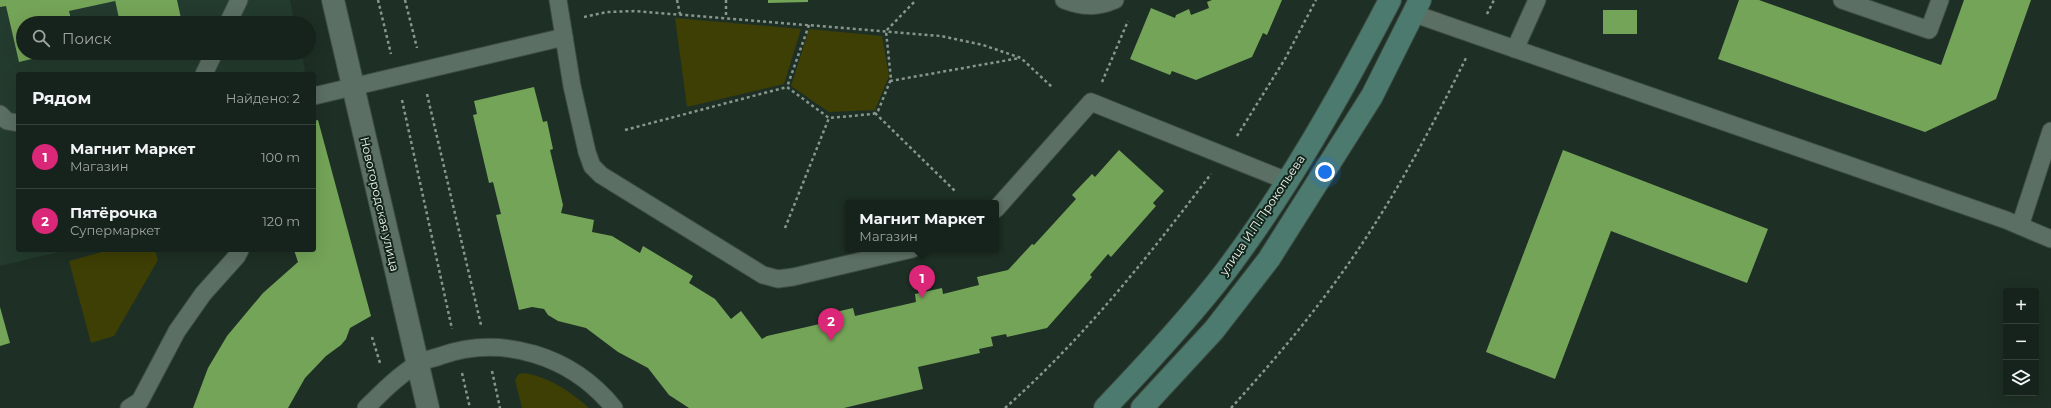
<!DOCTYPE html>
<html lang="ru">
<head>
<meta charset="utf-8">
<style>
	:root { --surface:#16231c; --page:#1f2b25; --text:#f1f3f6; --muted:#9ea4a3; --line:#35403b; --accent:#db2777 }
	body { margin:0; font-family:Montserrat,sans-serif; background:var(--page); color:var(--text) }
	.controls { position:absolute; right:12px; bottom:12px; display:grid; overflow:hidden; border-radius:4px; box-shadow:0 4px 16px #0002 }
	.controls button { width:36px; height:36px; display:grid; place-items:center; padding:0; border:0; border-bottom:1px solid var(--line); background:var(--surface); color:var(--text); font:20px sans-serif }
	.you { position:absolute; left:1325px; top:172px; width:14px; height:14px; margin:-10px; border:3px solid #fff; border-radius:50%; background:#1a73e8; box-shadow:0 0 0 6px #1a73e833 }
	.badge { display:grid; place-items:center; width:26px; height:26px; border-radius:50%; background:var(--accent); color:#fff; font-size:13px; font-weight:700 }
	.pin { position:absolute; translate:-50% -33px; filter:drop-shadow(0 1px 2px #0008) }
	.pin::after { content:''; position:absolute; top:21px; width:14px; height:12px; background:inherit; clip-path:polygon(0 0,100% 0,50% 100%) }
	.popup { position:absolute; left:845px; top:200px; width:154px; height:52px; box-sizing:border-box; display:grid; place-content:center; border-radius:4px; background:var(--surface); filter:drop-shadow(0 1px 3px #0005); font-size:13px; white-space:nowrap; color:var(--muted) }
	.popup b { font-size:15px; color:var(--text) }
	.popup::after { content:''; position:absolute; left:50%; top:100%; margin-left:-8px; border:8px solid transparent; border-top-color:var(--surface) }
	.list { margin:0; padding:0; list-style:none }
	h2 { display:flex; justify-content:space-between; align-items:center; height:52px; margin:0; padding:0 16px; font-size:17px }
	h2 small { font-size:13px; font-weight:400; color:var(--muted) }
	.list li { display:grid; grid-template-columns:26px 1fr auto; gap:12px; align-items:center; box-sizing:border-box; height:64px; padding:0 16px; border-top:1px solid var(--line) }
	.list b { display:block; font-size:15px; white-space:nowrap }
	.list p { margin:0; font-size:13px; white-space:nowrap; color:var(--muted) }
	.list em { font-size:13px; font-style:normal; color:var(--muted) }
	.icon { flex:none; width:22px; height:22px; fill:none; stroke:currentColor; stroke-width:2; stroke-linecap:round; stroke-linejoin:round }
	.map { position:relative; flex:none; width:2051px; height:408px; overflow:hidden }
	.search { position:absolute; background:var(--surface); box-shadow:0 4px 16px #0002; left:16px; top:16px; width:300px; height:44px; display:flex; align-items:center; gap:10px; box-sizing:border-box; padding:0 14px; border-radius:22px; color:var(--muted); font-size:15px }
	.panel { position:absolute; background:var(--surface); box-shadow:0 4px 16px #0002; left:16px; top:72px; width:300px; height:180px; border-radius:4px }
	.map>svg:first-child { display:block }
	.built { fill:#233b2e }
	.green { fill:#3e3f04 }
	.building { fill:#74a458 }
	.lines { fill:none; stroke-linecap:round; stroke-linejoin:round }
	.lane-casing { stroke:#3e4d44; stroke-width:19 }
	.street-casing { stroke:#3e4d44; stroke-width:24 }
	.secondary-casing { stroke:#3e4d44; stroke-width:24 }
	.path { stroke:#89968e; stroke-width:2.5; stroke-dasharray:3 3; stroke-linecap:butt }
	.lane { stroke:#5c6f64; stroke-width:17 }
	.street { stroke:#5c6f64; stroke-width:22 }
	.secondary { stroke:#4c7a6e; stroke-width:22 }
	.labels { text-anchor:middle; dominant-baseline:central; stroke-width:4; stroke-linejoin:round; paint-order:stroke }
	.street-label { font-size:12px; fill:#ecf6f0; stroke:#14251c }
</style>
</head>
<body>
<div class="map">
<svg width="2051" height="408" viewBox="0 0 2051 408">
	<rect width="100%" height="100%" fill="#1e2f25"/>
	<polygon class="built" points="0,0 290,0 295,23 23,23 23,53 302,53 305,71 295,74 18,74 18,250 68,250 0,266"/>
	<g class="green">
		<polygon points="675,18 801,29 784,84 687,107"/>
		<polygon points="809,29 882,36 889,76 875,110 829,112 791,86"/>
		<polygon points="109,250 155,250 158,260 114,336 91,343 69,261"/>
		<path d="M523,373C548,376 571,392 589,408H522L515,380L519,374Z"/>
	</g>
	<g class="building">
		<polygon points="0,0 115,0 115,1 69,11 72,23 23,23 23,53 53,54 19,62 6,6 0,7"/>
		<polygon points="115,0 177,0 182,23 120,23"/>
		<polygon points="768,0 808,0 808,2 768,3"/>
		<polygon points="1212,0 1282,0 1267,35 1263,33 1252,57 1196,80 1172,71 1170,75 1130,59 1151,8 1175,18 1176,15 1189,9 1191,15 1209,8 1207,2"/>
		<polygon points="1739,0 1759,0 1941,65 1964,0 2031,0 1996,99 1925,132 1718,59"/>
		<rect x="1603" y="10" width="34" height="24"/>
		<polygon points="534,87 543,122 547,121 553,149 550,150 563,205 561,213 594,220 592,232 612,236 640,253 643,246 693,276 689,283 715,299 731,319 741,311 762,339 767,336 824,323 823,315 853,308 855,316 916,302 915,294 942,288 943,294 979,285 977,277 1008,270 1032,244 1034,245 1076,199 1072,195 1092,174 1095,177 1119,150 1164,191 1153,203 1156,206 1111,257 1108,254 1090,275 1092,277 1047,328 1007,337 1006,334 991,337 993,346 979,349 980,353 918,367 923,389 844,408 689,408 669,395 648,368 618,352 586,328 558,321 548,315 544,309 532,307 519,310 496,215 501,214 493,182 489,183 473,115 477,114 474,101"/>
		<polygon points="318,120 371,316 350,328 346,339 341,345 326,356 305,378 288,408 193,408 208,368 227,336 263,293 298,262 294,250 314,250 314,121"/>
		<polygon points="1563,150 1768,229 1747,283 1611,231 1555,379 1486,352"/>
		<polygon points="0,307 10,343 0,346"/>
	</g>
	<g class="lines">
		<defs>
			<g id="lane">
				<polyline points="558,0 572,86 587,152 592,166 601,175 763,275 778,279 793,277 912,249"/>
				<path d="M1064,0C1083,7 1096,8 1115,0"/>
				<polyline points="1842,0 1929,30 1940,0"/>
				<polyline points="1415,14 2006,220 2051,239"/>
				<polyline points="228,23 239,0"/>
				<polyline points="1515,49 1537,0"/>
				<polyline points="204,74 214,53"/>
				<polyline points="314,96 564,37"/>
				<polyline points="0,114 7,121 18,123"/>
				<polyline points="996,209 1091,102 1287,181"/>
				<polyline points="2020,226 2051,131"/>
				<polyline points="129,408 140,401 177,331 203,294 237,256 240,250"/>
				<path d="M366,408C382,392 398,376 417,364C423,360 432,359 440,356C503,334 572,356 614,408"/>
			</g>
			<polyline id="street" points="333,0 428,408"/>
			<g id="secondary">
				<path d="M1105,408C1147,364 1188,320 1225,272C1289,187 1341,94 1390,0"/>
				<polyline points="1142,408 1214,330 1269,259 1372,96 1420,0"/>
			</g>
		</defs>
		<use href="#lane" class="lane-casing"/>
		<use href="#street" class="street-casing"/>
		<use href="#secondary" class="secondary-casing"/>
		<g class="path">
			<polyline points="378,0 391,54"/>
			<polyline points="405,0 417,48"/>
			<polyline points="677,0 680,14"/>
			<polyline points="726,0 726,18"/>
			<polyline points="1487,14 1494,0"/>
			<polyline points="584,17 607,12 635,11 941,36 983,45 1021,58 1053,88"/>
			<polyline points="809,25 787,87 829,118 873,114 878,111 891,79 886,31 916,0"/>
			<polyline points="890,81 1020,58"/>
			<polyline points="1102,82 1128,21"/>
			<polyline points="427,94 481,325"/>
			<polyline points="402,100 452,329"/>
			<polyline points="875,113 955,191"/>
			<polyline points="625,130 787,87"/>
			<polyline points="1237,136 1285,59 1316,0"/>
			<polyline points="785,228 829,118"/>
			<polyline points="372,337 380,363"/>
			<polyline points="492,371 500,408"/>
			<polyline points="462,373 470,408"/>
			<path d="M1005,408C1084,338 1147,258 1211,174"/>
			<path d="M1231,408C1269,366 1306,323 1339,277C1389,208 1429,133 1467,56"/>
		</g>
		<use href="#lane" class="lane"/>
		<use href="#street" class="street"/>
		<use href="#secondary" class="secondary"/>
	</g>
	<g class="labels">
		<g class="street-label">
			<text transform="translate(380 204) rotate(77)">Новогородская улица</text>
			<text transform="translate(1262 215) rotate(-56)">улица И.П.Прокопьева</text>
		</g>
	</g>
</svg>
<div class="controls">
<button>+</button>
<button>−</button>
<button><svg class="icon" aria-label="layers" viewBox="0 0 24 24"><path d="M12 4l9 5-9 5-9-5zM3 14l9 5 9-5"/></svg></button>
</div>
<div class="you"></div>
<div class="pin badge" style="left:922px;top:298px">1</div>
<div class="popup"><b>Магнит Маркет</b>Магазин</div>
<div class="pin badge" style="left:831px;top:341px">2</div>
<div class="search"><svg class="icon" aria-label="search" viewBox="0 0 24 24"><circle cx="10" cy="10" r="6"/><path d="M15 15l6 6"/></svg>Поиск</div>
<section class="panel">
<h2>Рядом<small>Найдено: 2</small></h2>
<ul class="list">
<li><span class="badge">1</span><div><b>Магнит Маркет</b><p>Магазин</p></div><em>100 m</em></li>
<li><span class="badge">2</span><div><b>Пятёрочка</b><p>Супермаркет</p></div><em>120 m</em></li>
</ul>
</section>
</div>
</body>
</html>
